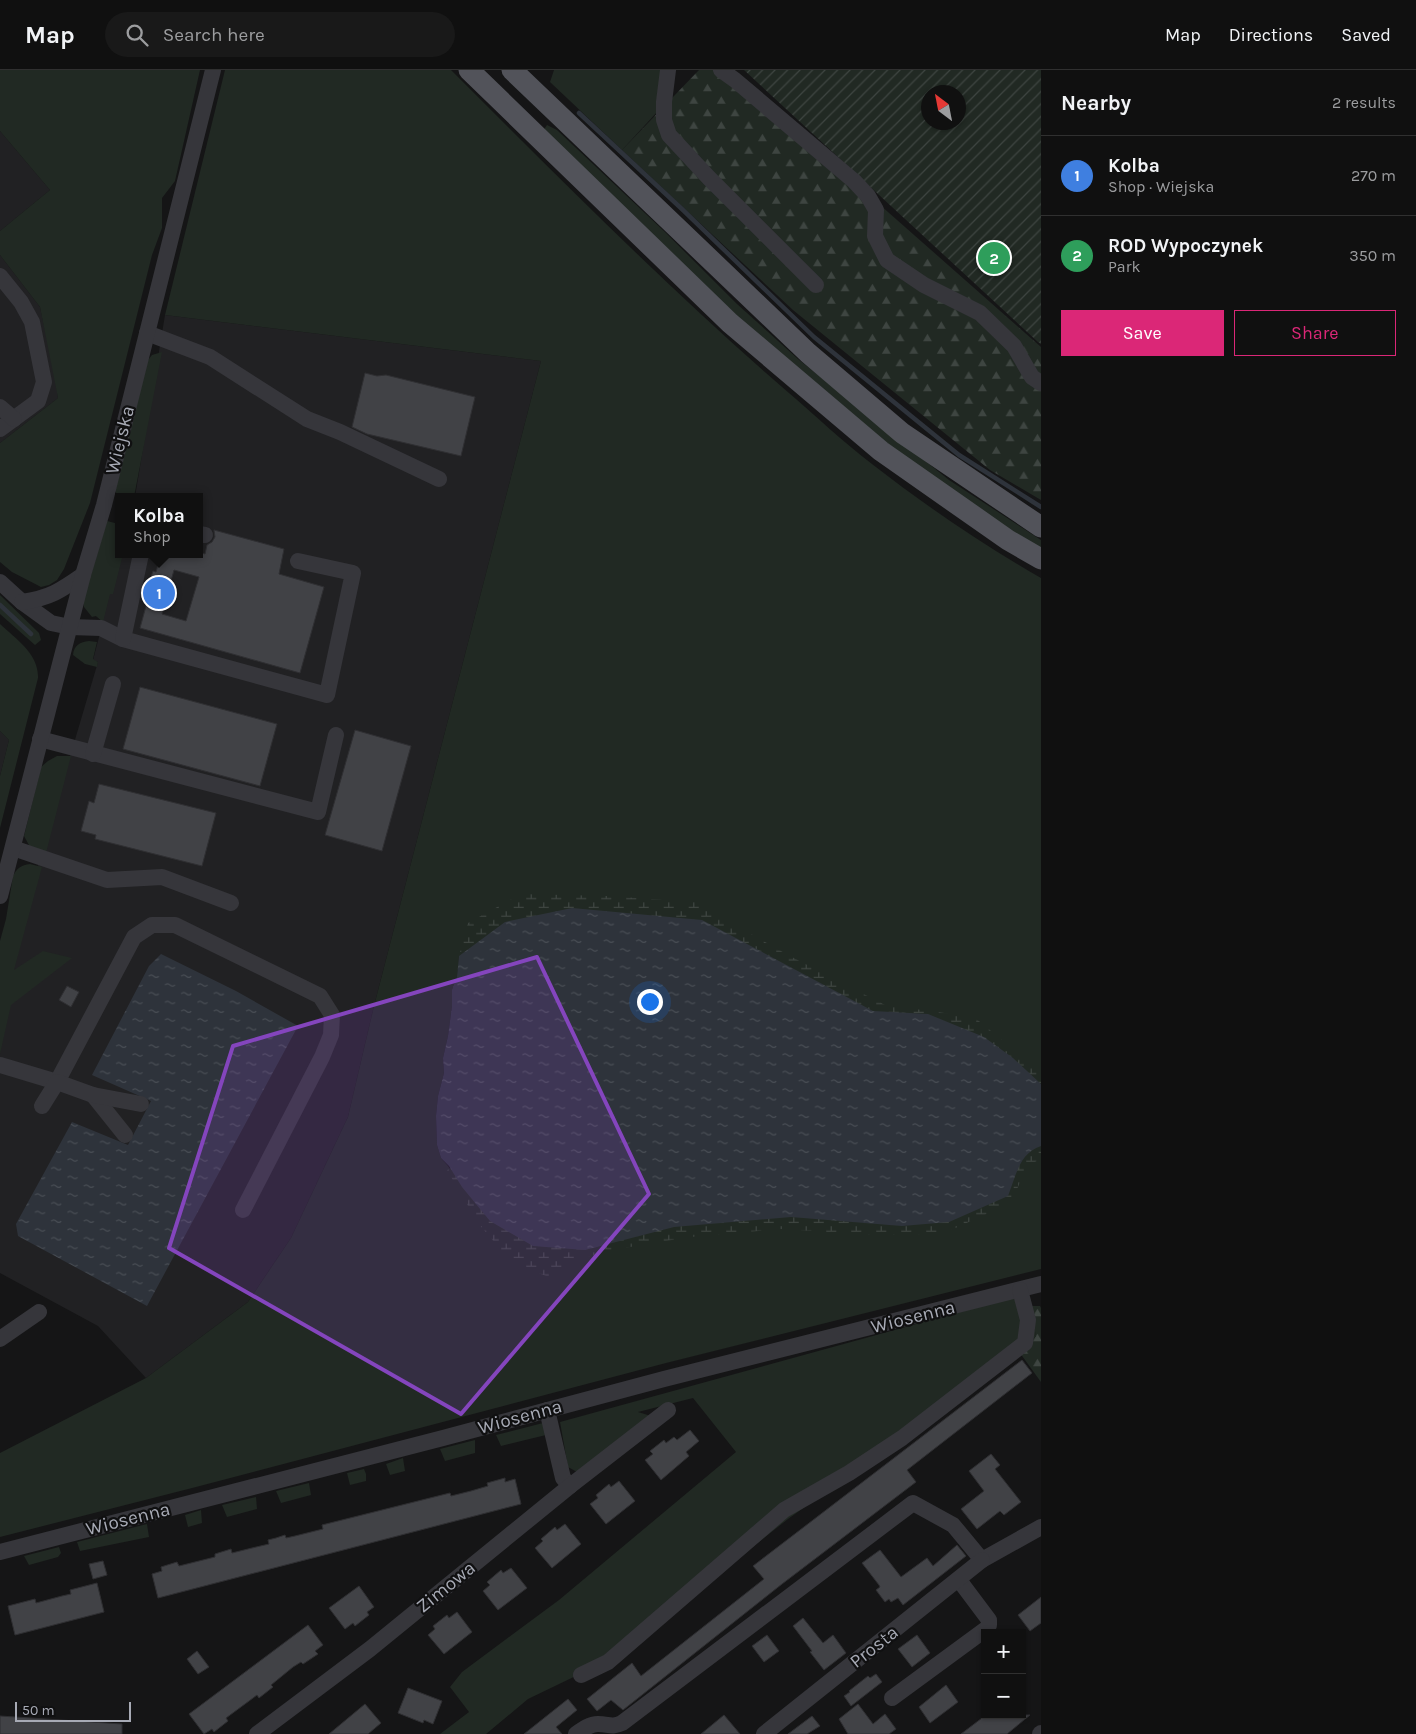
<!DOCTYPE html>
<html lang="en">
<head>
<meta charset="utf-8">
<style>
	:root { --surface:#101010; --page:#191919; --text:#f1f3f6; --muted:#9c9d9f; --line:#303030; --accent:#db2777 }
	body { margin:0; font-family:Karla,sans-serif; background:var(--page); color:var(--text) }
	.controls { position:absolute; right:15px; bottom:15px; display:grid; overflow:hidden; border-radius:0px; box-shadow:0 1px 4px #0004 }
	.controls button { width:45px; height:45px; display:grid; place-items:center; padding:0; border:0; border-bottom:1px solid var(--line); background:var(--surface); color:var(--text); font:25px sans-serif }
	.compass { position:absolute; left:921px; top:15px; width:45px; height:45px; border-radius:50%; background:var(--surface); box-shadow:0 1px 4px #0004; rotate:328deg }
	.scale { position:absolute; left:15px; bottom:12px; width:116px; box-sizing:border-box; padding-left:5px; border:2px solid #a7aab5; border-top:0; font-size:14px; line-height:18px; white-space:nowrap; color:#a7aab5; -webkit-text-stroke:4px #101011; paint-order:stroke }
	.you { position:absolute; left:649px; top:931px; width:18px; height:18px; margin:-12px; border:4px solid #fff; border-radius:50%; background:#1a73e8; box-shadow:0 0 0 8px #1a73e833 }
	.badge { display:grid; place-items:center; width:32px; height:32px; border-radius:50%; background:var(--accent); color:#fff; font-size:16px; font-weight:700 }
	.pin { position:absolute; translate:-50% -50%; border:2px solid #fff; box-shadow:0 1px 5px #0006 }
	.popup { position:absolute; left:115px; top:423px; width:88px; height:65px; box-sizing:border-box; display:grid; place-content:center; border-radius:0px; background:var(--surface); filter:drop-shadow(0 1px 4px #0005); font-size:16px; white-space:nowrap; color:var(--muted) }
	.popup b { font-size:19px; color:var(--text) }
	.popup::after { content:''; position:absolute; left:50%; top:100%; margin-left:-10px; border:10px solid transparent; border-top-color:var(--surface) }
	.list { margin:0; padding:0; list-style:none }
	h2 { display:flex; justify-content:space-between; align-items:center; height:65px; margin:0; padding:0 20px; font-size:21px }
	h2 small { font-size:16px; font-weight:400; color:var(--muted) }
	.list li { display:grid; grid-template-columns:32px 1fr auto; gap:15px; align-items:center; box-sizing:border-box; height:80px; padding:0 20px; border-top:1px solid var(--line) }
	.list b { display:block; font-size:19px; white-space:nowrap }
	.list p { margin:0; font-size:16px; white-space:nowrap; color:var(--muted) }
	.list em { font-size:16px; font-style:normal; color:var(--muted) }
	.actions { display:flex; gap:10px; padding:15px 20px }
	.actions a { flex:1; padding:11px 0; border:1px solid var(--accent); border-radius:0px; text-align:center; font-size:18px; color:var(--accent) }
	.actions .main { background:var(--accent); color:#fff }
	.icon { flex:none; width:28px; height:28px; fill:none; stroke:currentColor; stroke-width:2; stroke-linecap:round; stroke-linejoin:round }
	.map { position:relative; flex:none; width:1041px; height:1664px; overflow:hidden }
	header { display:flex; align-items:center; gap:30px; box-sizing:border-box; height:70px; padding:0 25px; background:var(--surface); border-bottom:1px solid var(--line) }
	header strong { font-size:24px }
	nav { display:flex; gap:28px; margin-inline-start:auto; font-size:18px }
	.search { width:350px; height:45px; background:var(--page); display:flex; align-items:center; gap:12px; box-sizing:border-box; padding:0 18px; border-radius:28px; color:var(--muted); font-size:19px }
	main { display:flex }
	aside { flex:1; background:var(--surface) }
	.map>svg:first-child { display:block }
	.built { fill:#212123 }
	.green { fill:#212923 }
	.forest { fill:url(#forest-firs) }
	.wetland { fill:url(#wetland-marsh) }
	.garden { fill:url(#garden-furrows); fill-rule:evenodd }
	.water { fill:url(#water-ripples) }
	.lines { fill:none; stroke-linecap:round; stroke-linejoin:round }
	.stream { stroke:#2e333b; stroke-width:4.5 }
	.building { fill:#414246; stroke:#2f2f32; fill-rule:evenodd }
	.minor { stroke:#36363b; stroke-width:16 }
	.major { stroke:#52535a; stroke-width:21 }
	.marked { fill:#8445bd; fill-opacity:0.2; stroke:#8445bd; stroke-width:4; stroke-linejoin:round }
	.labels { text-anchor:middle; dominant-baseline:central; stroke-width:4.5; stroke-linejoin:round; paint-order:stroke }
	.street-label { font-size:19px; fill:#a7aab5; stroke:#101011 }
</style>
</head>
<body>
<header>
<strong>Map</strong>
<div class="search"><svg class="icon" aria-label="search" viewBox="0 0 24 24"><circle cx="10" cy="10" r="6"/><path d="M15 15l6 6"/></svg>Search here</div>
<nav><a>Map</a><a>Directions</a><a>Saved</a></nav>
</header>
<main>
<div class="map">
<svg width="1041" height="1664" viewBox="0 0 1041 1664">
	<defs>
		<pattern id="forest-firs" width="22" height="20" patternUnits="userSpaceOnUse" patternTransform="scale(1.25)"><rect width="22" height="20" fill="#212923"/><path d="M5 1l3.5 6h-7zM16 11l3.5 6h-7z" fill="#3e4541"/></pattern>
		<pattern id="wetland-marsh" width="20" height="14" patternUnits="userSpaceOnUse" patternTransform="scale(1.25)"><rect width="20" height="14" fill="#212923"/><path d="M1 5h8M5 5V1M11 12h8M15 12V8" fill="none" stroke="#3e4541"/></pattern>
		<pattern id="garden-furrows" width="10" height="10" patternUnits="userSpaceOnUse" patternTransform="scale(1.25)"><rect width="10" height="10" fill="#212923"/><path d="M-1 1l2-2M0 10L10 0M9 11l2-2" fill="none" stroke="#3e4541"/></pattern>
		<pattern id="water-ripples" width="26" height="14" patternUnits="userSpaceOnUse" patternTransform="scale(1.25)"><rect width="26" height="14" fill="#2e333b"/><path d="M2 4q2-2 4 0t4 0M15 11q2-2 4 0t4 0" fill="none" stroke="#494e55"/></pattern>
	</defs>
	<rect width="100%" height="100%" fill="#151516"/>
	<g class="built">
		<polygon points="0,61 50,120 0,161"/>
		<polygon points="0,185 40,237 55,304 58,328 0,373"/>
		<polygon points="165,245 541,291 374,936 348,1047 291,1168 248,1232 146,1308 98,1256 0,1203 0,923 98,592 93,590 103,552 88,539 119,454 119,484 199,484 199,427 135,427"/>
		<polygon points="0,661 9,670 0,706"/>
	</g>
	<g class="green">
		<polygon points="0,0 200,0 175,111 162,128 162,158 152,185 90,433 64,499 57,510 49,515 41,517 12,502 0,492 0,373 58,328 40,237 0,185 0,161 50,120 0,61"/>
		<path d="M225,0H451C561,110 671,221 789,323C816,346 843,372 872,394C926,436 982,474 1041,508V1014L459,886L457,907L452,920V936L448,966L443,988L444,1003L438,1026L436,1046L437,1075L441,1088L448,1096L462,1117L1021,1091L1041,1076V1199L666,1293L196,1417L0,1467V1383L146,1308L248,1232L291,1168L348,1047L374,936L541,291L165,245Z"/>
		<polygon points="554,0 664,0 658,41 622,80 550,12"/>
		<polygon points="547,55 557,60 665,162 737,234 798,289 949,410 1041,470 1041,482 942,417 842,338 757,265 543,61"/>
		<polygon points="162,282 134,427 119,427 115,421 148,290 152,285"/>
		<polygon points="107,451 119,454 119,484 123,484 113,524 110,524 103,552 96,546 92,547 84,537 83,531"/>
		<polygon points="0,525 39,563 41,570 35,575 0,544"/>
		<path d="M0,554C16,569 39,584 38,608L0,758V706L9,670L0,661Z"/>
		<path d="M89,571L97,572L93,589L98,592L97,597L85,594L73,585C74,575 80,572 89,571Z"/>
		<polygon points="57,686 71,686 46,783 30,777 24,766 41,697 48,691"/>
		<path d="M30,794L42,797L14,900L43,881L72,888L11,935L0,984V871L6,849L13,806C17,798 21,795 30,794Z"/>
		<polygon points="1022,1225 1030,1236 1036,1266 1020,1283 788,1449 611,1589 528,1629 486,1664 440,1664 469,1642 450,1617 462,1602 559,1530 736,1382 693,1328 638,1342 651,1346 577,1402 568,1397 560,1352"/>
		<polygon points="543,1353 546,1365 501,1376 496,1365"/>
		<polygon points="475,1370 475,1383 445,1391 440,1379"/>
		<polygon points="403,1388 405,1401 390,1405 386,1394"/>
		<polygon points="364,1399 366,1404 366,1411 350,1415 347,1403"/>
		<polygon points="309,1413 311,1425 281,1433 276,1421"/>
		<polygon points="256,1427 257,1439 227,1447 222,1435"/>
		<polygon points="201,1440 202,1453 188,1457 185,1445"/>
		<polygon points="147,1454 149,1467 80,1481 77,1472"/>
		<polygon points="59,1477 61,1483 58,1487 29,1495 24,1486"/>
	</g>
	<g class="forest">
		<polygon points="699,0 727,0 1041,277 1041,430 990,400 793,240 622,80"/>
		<polygon points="1030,1236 1040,1236 1041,1238 1041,1312 1020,1283 1036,1266"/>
	</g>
	<polygon class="wetland" points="521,824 607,826 695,832 788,885 885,935 974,947 1041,1002 1041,1090 1028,1094 1011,1133 942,1164 874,1165 781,1159 690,1167 630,1177 573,1190 549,1207 513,1194 478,1153 447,1100 467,1091 452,920 457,907 459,886 468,853"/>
	<path class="garden" d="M744,0H1041V274L1038,272ZM928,22H958V52H928Z"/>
	<g class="water">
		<path d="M572,838L702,850L873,941L928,944L984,967L1013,988L1041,1014V1076C1019,1083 1016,1106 1008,1126L949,1152L902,1156L791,1147L674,1157L585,1180L533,1176L490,1151L462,1117L449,1096L441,1088L437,1075L436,1046L438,1026L444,1003L443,988L448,966L452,936V920L457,907L459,886L505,852Z"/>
		<polygon points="161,884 236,921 298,956 147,1236 18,1166 16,1154 72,1052 128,1075 151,1031 92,1005 149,896"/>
	</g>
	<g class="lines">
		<g class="stream">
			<polyline points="579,43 683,140 814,267 959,385 1041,437"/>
			<polyline points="0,535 31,564"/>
		</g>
	</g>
	<g class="building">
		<polygon points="365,303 377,306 386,305 475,327 461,386 367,364 352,357"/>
		<path d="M214,460L284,479L279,504L324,517L300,603L140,558L151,518L148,517L150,510L153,501L156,502L161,484H199V482L205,484L207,475L212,472L215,467ZM174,500L199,507L186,551L162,544Z"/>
		<polygon points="140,617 277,654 260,716 123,679"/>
		<polygon points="355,660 411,676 382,781 325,765"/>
		<polygon points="99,714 216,743 202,796 95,769 96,765 81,761 89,731 94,733"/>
		<polygon points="67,916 79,922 71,937 59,930"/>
		<polygon points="1022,1290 1032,1303 907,1400 916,1412 782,1514 623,1640 611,1630 597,1641 587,1629 632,1593 641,1606 764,1509 753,1496"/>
		<polygon points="690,1360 699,1371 686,1382 689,1386 661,1410 645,1390 653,1384 650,1381 664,1370 666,1373 674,1367 677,1370"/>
		<polygon points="991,1384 1000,1395 995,1399 1021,1432 1004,1445 1000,1441 977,1459 961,1439 984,1421 969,1401"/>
		<polygon points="505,1408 505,1412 515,1409 521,1434 158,1528 152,1504 162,1501 161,1497 177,1492 179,1496 215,1487 215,1484 231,1479 232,1483 252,1478 269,1474 268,1470 276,1468 285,1465 286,1468 295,1466 323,1459 322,1455 450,1423 451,1426 471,1421 488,1416 487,1413"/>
		<polygon points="619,1411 635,1431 606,1454 590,1434 598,1428 596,1425 609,1414 611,1417"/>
		<polygon points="565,1454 581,1474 552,1498 535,1478 543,1471 541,1469 555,1457 557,1460"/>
		<polygon points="957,1475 966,1486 903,1535 898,1528 891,1532 889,1529 885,1532 876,1520 880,1517 879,1515 862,1493 880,1480 901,1507 927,1488 933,1496"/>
		<polygon points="103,1491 107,1505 93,1509 89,1494"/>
		<polygon points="511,1498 527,1518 498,1540 483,1521 490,1515 487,1512 501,1500 503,1503"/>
		<polygon points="97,1513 104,1542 15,1565 8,1536 35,1529 36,1533 62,1526 71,1524 70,1520"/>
		<polygon points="359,1516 374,1537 367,1542 369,1545 355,1556 353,1553 345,1559 329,1538"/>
		<polygon points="1041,1527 1041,1553 1030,1561 1018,1545"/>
		<polygon points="457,1542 472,1562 444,1584 428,1565 435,1559 433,1556 447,1545 449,1548"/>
		<polygon points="803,1548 823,1573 833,1565 846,1583 824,1600 810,1582 812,1581 793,1556"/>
		<polygon points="308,1555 323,1575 315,1581 318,1584 303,1594 301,1592 293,1597 271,1615 273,1617 259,1628 257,1625 249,1631 226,1648 228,1651 214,1662 212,1659 204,1664 189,1644"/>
		<polygon points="767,1565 779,1581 764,1592 752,1576"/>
		<polygon points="917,1565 930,1583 912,1597 898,1579"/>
		<polygon points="197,1581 209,1597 198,1604 187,1589"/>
		<polygon points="876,1604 882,1612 851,1636 844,1626 850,1622 849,1621 868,1606 870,1608"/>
		<polygon points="946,1615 958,1632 930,1653 919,1637"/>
		<polygon points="408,1618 442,1631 433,1654 424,1650 423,1653 398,1643"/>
		<polygon points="568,1629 577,1640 556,1657 562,1664 524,1664"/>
		<polygon points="365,1634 381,1653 368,1664 329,1664"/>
		<polygon points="858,1634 873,1654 885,1644 896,1659 889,1664 848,1664 839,1649"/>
		<polygon points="724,1645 740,1664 701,1664"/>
		<polygon points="986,1645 1030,1645 1007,1664 961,1664"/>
		<polygon points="0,1646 122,1654 122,1664 0,1664"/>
		<polygon points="812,1646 820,1656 807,1664 788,1664"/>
	</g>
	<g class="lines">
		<g class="minor">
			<polyline points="668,0 664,32 664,50 669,65 709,108 816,215"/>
			<polyline points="721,0 735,10 854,111 868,126 876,140 875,166 887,190 924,215 980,243 1014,276 1032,307 1041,313"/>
			<polyline points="0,206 21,232 32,252 44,312 38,331 0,359"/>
			<polyline points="147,263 210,287 307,349 340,362 439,409"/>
			<polyline points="0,337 14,349"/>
			<polyline points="199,464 205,465"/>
			<polyline points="0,512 22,532 51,553 70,557 101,558 123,569 327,625 353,503 298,491"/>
			<path d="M22,532C50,528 60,521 83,505"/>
			<polyline points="123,569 141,484"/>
			<polyline points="40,669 318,742 336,665"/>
			<polyline points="93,684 113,614"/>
			<polyline points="13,778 107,810 162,807 231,833"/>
			<polyline points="0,826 83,505 104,435 213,0"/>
			<polyline points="0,995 57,1012 134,867 152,855 175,855 320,926 332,945 331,965 322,987 243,1140"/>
			<polyline points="93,1025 125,1065"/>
			<polyline points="42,1036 57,1012 93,1025 141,1034"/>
			<polyline points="0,1269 39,1242"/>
			<polyline points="547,1340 563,1408 570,1416"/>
			<polyline points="0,1482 443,1368 664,1309 1041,1214"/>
			<polyline points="581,1605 608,1592 784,1440 849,1403 902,1368 1025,1273 1028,1250 1020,1220"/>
			<polyline points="892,1628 986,1559 989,1555 989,1550 959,1510"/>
			<polyline points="257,1664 370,1579 570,1416 668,1340"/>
			<path d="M576,1664C583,1659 590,1654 598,1654C609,1654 611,1658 622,1653L913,1433L953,1455L982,1490L1041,1457"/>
			<polyline points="764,1664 982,1490"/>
			<polyline points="1040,1664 1041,1663"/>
		</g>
		<g class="major">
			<polyline points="469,0 730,253 881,381 1008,470 1041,489"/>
			<polyline points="512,0 808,283 902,363 1041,457"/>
		</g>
	</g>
	<path class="marked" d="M537,887L649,1124L461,1344L169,1178L233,976Z"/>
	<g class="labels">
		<g class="street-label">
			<text transform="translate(120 370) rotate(-76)">Wiejska</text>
			<text transform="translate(913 1247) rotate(-14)">Wiosenna</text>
			<text transform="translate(520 1347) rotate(-15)">Wiosenna</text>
			<text transform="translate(128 1449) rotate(-14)">Wiosenna</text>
			<text transform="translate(446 1517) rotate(-39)">Zimowa</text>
			<text transform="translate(874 1577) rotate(-38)">Prosta</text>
		</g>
	</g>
</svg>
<div class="controls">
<button>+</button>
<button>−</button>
</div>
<svg class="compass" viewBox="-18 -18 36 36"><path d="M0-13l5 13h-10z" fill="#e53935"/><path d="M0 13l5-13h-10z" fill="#9c9d9f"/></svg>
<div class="scale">50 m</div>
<div class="you"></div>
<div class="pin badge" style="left:159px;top:523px;background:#3f7fe0">1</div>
<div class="popup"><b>Kolba</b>Shop</div>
<div class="pin badge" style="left:994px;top:188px;background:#2e9e5b">2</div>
</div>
<aside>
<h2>Nearby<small>2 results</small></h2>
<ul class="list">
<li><span class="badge" style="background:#3f7fe0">1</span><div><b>Kolba</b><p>Shop · Wiejska</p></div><em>270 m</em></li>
<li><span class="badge" style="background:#2e9e5b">2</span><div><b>ROD Wypoczynek</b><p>Park</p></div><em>350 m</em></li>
</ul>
<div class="actions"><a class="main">Save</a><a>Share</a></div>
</aside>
</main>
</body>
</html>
